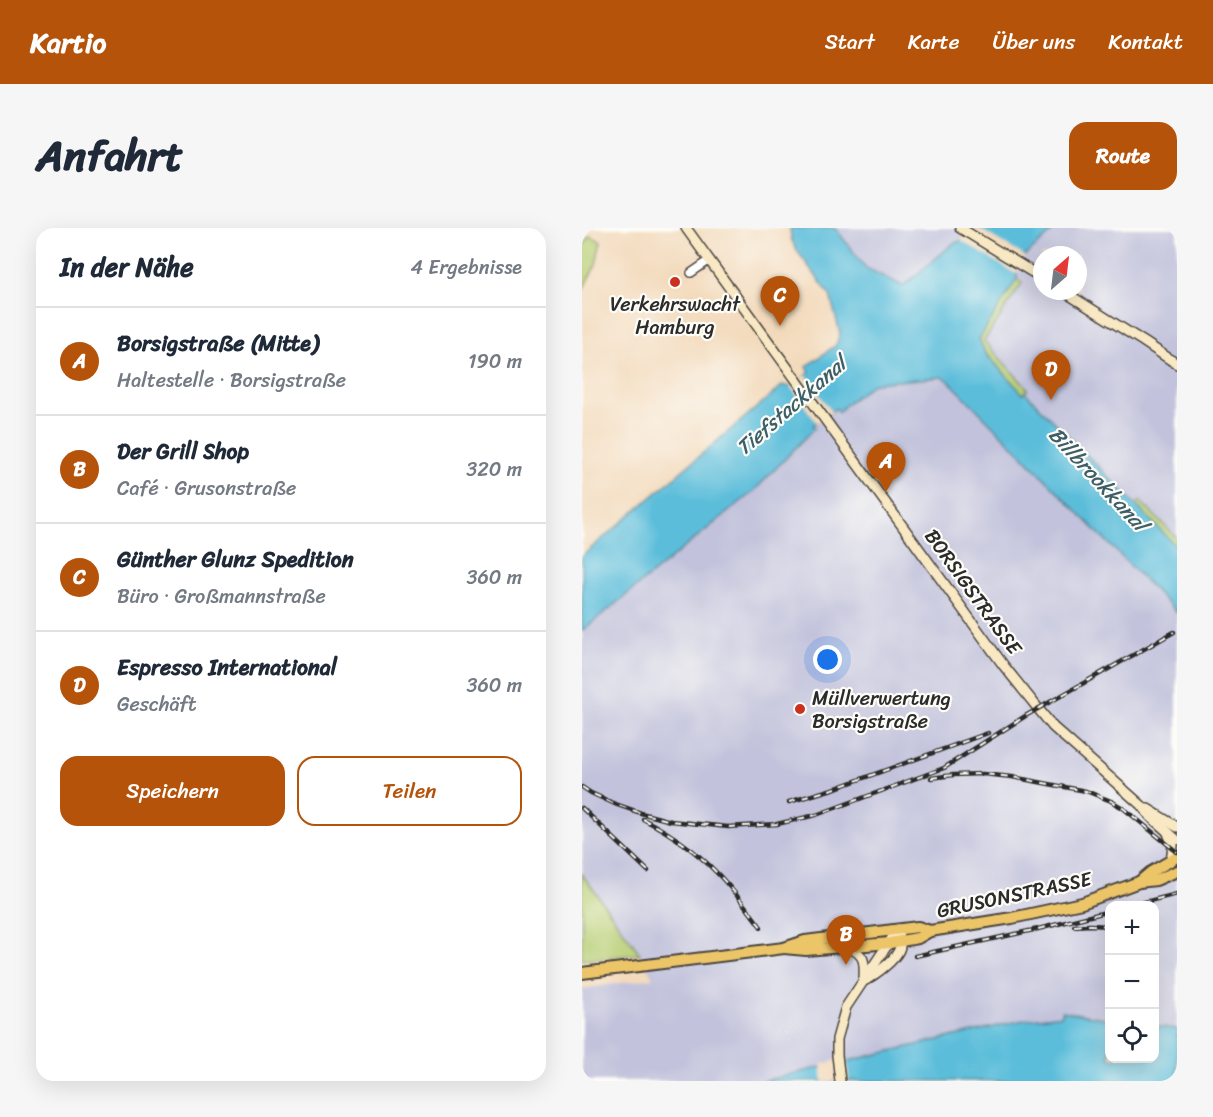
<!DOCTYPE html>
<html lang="de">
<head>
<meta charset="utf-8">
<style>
	:root { --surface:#fff; --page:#f6f6f7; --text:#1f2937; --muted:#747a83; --line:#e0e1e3; --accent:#b45309 }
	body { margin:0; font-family:Sriracha,sans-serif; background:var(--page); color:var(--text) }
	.controls { position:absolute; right:18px; bottom:18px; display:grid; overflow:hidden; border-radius:12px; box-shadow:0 6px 24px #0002 }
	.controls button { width:54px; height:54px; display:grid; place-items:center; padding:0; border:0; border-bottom:2px solid var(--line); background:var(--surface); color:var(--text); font:30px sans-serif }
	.compass { position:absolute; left:451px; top:18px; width:54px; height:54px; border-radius:50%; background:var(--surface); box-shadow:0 6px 24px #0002; rotate:28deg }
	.you { position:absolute; left:246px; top:432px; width:21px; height:21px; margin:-15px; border:4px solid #fff; border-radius:50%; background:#1a73e8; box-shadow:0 0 0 9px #1a73e833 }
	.badge { display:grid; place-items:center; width:39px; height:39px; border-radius:50%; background:var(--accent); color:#fff; font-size:20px; font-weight:700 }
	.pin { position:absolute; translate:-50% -50px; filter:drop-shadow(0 2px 3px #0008) }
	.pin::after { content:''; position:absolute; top:32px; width:21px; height:18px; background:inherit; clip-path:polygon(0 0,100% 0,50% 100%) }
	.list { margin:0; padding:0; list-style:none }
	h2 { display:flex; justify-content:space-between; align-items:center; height:78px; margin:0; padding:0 24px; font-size:26px }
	h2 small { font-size:20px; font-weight:400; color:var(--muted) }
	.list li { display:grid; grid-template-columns:39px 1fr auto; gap:18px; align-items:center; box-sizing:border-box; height:108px; padding:0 24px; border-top:2px solid var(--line) }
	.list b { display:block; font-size:22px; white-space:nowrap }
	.list p { margin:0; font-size:20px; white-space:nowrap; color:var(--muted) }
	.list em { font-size:20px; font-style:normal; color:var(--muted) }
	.actions { display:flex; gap:12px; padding:18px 24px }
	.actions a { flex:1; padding:14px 0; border:2px solid var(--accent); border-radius:18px; text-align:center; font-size:21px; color:var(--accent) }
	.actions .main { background:var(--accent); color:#fff }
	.icon { flex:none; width:33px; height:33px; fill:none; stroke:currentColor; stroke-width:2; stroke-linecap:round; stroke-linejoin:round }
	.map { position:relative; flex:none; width:595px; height:853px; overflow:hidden; border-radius:18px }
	header { display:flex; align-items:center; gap:36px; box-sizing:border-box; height:84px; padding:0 30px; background:var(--accent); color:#fff }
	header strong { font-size:28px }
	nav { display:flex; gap:33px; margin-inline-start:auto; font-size:21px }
	.intro { display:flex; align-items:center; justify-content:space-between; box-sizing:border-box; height:144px; padding:0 36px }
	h1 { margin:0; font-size:42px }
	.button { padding:15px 27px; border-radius:18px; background:var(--accent); color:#fff; font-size:21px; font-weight:700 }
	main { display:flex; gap:36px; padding:0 36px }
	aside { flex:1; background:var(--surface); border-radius:18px; box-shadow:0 6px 24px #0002 }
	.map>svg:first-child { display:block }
	.industrial { fill:#c2c2dc; fill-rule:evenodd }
	.green { fill:#b6cd71; stroke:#707c4e; stroke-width:1.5 }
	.water { fill:#5cbdda; stroke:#447482; stroke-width:1.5 }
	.pier { fill:#f3dabc }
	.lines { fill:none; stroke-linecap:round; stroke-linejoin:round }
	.street-casing { stroke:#494541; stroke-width:10 }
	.secondary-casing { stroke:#494541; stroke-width:12 }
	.primary-casing { stroke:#494541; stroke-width:14 }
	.street { stroke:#fff; stroke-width:7 }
	.secondary { stroke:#f8e8c3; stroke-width:9 }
	.primary { stroke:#edc569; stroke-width:10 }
	.rail-casing { stroke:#2b2b2b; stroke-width:4.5 }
	.rail { stroke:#fdfcf7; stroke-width:2; stroke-dasharray:7; stroke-linecap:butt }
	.poi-dot { fill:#c8321e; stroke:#fdfcf7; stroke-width:2 }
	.labels { text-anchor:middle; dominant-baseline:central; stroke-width:4.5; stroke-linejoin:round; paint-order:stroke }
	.poi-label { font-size:20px; fill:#2b2b2b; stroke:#fdfcf7 }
	.street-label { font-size:20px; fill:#2b2b2b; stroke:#fdfcf7 }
	.water-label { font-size:21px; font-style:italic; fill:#3c5e68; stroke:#fdfcf7 }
</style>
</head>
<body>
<header>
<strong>Kartio</strong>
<nav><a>Start</a><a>Karte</a><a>Über uns</a><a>Kontakt</a></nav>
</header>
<div class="intro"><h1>Anfahrt</h1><a class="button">Route</a></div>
<main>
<aside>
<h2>In der Nähe<small>4 Ergebnisse</small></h2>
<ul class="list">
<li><span class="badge">A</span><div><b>Borsigstraße (Mitte)</b><p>Haltestelle · Borsigstraße</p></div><em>190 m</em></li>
<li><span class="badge">B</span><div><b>Der Grill Shop</b><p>Café · Grusonstraße</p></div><em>320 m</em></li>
<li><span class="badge">C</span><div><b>Günther Glunz Spedition</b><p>Büro · Großmannstraße</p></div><em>360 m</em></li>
<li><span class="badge">D</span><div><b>Espresso International</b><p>Geschäft</p></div><em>360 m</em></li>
</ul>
<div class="actions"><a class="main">Speichern</a><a>Teilen</a></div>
</aside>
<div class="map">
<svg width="595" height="853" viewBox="0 0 595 853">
	<rect width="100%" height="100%" fill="#fdfcf7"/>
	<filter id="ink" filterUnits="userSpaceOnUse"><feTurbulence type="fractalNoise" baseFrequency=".0167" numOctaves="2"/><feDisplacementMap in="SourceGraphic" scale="12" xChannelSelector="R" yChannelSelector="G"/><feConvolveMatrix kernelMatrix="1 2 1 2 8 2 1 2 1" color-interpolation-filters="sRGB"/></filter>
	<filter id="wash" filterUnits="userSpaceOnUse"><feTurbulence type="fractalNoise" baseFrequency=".008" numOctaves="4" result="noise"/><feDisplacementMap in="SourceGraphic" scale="24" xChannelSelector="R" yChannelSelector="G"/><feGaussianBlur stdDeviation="1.35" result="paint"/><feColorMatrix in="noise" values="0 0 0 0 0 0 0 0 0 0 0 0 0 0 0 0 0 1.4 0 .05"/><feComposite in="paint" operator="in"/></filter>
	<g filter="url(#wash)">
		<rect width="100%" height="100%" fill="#f3dabc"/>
		<g class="industrial">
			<polygon points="253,0 387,0 379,13 372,15 321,58 284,40"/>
			<path d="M475,0H595V319L442,164L397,111L435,49L433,46L443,28ZM460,27H496V63H460Z"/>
			<polygon points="360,149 366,152 595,385 595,801 573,798 572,678 528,678 527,791 481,783 480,787 442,792 180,853 0,853 0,761 71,750 58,726 0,646 0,403 173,262 233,201 231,197 254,180 257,184 263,177 292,155"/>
		</g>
		<g class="green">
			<polygon points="8,8 19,13 14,36 0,63 0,20"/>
			<polygon points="434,51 440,55 402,113 446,161 441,166 403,124 397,111"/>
			<polygon points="558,273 595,310 595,319 554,277"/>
			<polygon points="0,646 58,726 0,732"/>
		</g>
		<g class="water">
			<polygon points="208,0 253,0 284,40 321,58 372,15 379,13 387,0 475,0 443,28 433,45 436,49 397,111 403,125 441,166 443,164 595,319 595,385 366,152 360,149 292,155 263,177 257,184 254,180 231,197 233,200 173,262 0,403 0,328 201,157 207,159 228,144 224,139 254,117 258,105 248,67 213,20 209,10"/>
			<polygon points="480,783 527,791 528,830 572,830 573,798 595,801 595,853 180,853 442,792 480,787"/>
		</g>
		<g class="pier">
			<polygon points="386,0 396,0 444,29 434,46 379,12"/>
			<polygon points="223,147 250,184 235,195 208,158"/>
			<polygon points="264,830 267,853 241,853 239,836"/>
		</g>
	</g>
	<g filter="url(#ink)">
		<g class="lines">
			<defs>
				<polyline id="street" points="109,45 128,32"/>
				<g id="secondary">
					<polyline points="104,0 422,438 471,499 559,577 569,589 595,612"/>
					<polyline points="378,0 460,50"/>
					<polyline points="481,63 562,114 595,136"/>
					<polyline points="566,581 595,599"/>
					<polyline points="586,605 591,618 589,633"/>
					<path d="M265,719C283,726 283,733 282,751"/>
					<path d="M284,752C295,745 315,731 318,719C318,715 318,712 317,708"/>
					<polyline points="258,853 255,827 255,811 264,779 316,701"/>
				</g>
				<g id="primary">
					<polyline points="557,654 569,644 595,629"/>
					<polyline points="202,720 224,722 308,715 336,710 348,703 430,690 500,675 557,654 574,652 595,643"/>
					<polyline points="0,745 202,720 223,713 336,699 348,703"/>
				</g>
			</defs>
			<use href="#street" class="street-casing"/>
			<use href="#secondary" class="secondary-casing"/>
			<use href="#primary" class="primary-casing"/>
			<use href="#street" class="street"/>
			<use href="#secondary" class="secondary"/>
			<use href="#primary" class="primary"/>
			<defs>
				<g id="rail">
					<polyline points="349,550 371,547 401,546 430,549 504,563 529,573 541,580 595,624"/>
					<polyline points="0,559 9,565 33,576 59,585 89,593 146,599 195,596 234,587 362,540 445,487 592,404"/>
					<polyline points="207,574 254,560 406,505"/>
					<polyline points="0,580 66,643"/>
					<path d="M61,591C88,605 113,622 134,644C151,661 165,680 179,699"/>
					<polyline points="547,678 595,666"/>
					<polyline points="492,698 508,697 528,698"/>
					<polyline points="333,728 456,701 528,683"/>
				</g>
			</defs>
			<use href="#rail" class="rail-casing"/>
			<use href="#rail" class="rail"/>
		</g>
	</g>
	<g class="poi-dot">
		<circle cx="93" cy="54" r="6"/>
		<circle cx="218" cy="481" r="6"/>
	</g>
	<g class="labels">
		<g class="poi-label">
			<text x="93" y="76">Verkehrswacht<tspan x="93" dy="23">Hamburg</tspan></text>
			<text x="230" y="470" text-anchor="start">Müllverwertung<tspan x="230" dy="23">Borsigstraße</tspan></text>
		</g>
		<g class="street-label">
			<text transform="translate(391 364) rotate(54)">BORSIGSTRASSE</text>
			<text transform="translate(432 667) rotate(-12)">GRUSONSTRASSE</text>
		</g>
		<g class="water-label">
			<text transform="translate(209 178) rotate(-41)">Tiefstackkanal</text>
			<text transform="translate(516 251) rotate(47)">Billbrookkanal</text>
		</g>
	</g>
</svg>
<div class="controls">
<button>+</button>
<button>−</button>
<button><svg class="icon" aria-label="locate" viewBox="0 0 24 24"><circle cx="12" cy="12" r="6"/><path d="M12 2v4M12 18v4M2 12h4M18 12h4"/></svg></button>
</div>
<svg class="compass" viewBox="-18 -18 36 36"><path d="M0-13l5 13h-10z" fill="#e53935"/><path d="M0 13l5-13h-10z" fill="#747a83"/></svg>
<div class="you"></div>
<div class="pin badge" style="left:304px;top:264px">A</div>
<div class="pin badge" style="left:264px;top:737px">B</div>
<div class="pin badge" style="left:198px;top:98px">C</div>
<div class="pin badge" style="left:469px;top:172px">D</div>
</div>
</main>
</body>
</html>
